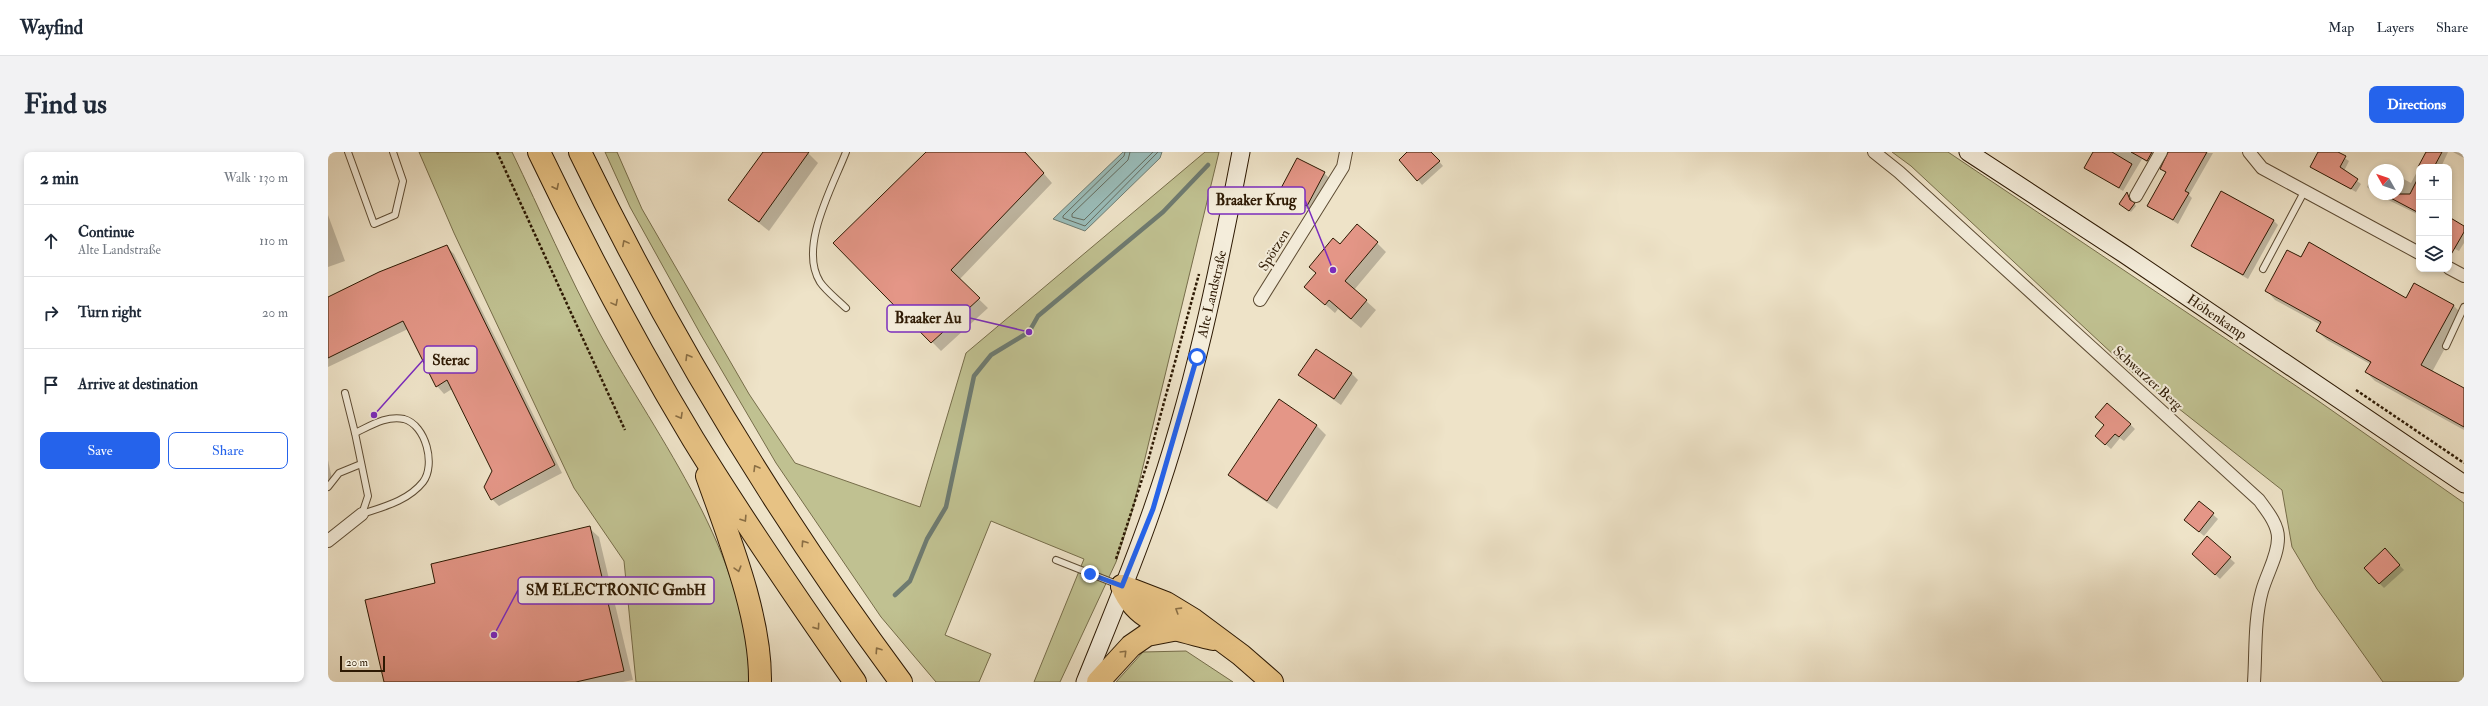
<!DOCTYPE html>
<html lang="en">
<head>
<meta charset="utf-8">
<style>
	:root { --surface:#fff; --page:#f2f2f3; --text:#1f2937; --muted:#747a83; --line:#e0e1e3; --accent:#2563eb }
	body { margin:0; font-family:"IM FELL Double Pica",serif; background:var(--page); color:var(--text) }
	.controls { position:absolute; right:12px; top:12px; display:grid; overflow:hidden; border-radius:8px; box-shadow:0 2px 6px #0003 }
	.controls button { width:36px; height:36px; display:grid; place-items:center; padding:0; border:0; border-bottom:1px solid var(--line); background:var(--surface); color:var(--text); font:20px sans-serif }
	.compass { position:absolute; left:2040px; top:12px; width:36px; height:36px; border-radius:50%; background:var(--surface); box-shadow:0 2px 6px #0003; rotate:310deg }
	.scale { position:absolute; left:12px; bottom:10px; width:45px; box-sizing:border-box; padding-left:4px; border:2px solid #2d1903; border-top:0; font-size:11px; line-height:14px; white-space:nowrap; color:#2d1903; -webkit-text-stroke:3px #f4eddb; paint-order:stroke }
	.stop { position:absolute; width:12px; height:12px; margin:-9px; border:3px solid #2563eb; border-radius:50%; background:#fff }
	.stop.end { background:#2563eb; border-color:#fff; box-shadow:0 1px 4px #0008 }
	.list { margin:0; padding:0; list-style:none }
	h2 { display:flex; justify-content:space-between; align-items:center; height:52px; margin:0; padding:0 16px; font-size:17px }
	h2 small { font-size:13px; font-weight:400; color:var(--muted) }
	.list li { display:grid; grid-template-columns:26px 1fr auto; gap:12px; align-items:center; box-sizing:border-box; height:72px; padding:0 16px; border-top:1px solid var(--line) }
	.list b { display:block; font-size:15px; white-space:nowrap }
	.list p { margin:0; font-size:13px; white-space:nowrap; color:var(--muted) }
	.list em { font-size:13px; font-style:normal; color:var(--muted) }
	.actions { display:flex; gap:8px; padding:12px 16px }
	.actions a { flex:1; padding:9px 0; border:1px solid var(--accent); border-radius:8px; text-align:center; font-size:14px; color:var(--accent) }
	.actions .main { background:var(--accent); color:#fff }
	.icon { flex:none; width:22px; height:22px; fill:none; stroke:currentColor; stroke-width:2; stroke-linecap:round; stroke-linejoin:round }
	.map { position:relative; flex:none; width:2136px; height:530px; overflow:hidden; border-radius:8px }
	header { display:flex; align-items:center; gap:24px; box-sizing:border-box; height:56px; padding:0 20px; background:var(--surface); border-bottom:1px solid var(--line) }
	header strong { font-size:19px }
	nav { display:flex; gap:22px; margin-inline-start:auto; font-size:14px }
	.intro { display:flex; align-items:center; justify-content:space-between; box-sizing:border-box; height:96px; padding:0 24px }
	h1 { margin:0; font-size:28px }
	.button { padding:10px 18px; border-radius:8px; background:var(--accent); color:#fff; font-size:14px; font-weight:700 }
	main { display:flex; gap:24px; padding:0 24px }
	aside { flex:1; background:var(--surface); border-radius:8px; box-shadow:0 2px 6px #0003 }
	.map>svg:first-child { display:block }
	.green { fill:#c0c191; stroke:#766d4a }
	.water { fill:#9abdba; stroke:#6e7b71 }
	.shadow { fill:#0003 }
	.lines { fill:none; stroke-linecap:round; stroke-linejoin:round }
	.shore { stroke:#646b5e; stroke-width:1 }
	.stream { stroke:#6e7b71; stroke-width:4.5 }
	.building { fill:#e49687; stroke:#2d1903 }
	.service-casing { stroke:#5d4c34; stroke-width:8 }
	.minor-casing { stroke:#5d4c34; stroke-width:14 }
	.secondary-casing { stroke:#2d1903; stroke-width:19 }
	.motorway-casing { stroke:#2d1903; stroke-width:24 }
	.path { stroke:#2d1903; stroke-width:2.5; stroke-dasharray:3 2; stroke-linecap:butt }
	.service { stroke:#f4eddb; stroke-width:6 }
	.minor { stroke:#f4eddb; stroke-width:12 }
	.secondary { stroke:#f4eddb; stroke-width:17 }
	.motorway { stroke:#e7c284; stroke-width:22 }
	.oneway { stroke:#8a6e44 }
	.route { stroke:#2563eb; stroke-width:5 }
	.labels { text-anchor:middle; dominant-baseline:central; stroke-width:4; stroke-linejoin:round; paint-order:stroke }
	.street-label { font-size:14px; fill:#2d1903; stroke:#f4eddb }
	.leader { fill:none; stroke:#7b2cbf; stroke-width:1.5 }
	.callout-dot { fill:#7b2cbf; stroke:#f4eddb; stroke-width:1.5 }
	.callout { fill:#f4eddb; stroke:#7b2cbf; stroke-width:1.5 }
	.callout-label { font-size:15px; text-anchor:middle; font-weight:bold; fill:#2d1903 }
</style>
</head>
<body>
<header>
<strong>Wayfind</strong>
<nav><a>Map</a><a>Layers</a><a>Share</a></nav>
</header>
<div class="intro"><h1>Find us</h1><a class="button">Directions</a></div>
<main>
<aside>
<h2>2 min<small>Walk · 130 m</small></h2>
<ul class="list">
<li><svg class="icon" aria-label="ahead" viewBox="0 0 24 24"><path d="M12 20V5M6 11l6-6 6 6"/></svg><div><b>Continue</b><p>Alte Landstraße</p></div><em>110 m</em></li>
<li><svg class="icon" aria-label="right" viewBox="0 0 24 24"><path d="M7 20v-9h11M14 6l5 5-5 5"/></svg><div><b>Turn right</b></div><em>20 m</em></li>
<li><svg class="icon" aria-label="arrive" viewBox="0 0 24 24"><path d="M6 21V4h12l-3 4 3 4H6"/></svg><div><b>Arrive at destination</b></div></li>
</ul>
<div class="actions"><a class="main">Save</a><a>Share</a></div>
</aside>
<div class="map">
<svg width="2136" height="530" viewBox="0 0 2136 530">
	<rect width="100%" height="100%" fill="#eee3c8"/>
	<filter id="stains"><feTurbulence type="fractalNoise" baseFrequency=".005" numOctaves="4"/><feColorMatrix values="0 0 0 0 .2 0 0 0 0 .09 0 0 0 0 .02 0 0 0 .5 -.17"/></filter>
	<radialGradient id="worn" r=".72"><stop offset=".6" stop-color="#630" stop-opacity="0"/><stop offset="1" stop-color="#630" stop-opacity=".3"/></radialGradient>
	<g class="green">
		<path d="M91,0H184C213,60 240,123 272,182C331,289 421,402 421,530H308L296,409L246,336L126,81Z"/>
		<polygon points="277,0 289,0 314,57 421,242 467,311 592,355 638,201 877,0 891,0 804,360 788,410 732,530 706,530 756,407 663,369 617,483 663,502 651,530 608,530 553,465 448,311 373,183 302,55"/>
		<polygon points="1564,0 1620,0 1989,248 2136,351 2136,530 2055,530 1989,437 1964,395 1954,338 1803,219 1583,14"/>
		<polygon points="858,499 905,530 788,530 815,500"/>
	</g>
	<polygon class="water" points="795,0 834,0 832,6 757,79 725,67"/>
	<g class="shadow">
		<polygon points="436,0 479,0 490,11 441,79 402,48"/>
		<polygon points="599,0 697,0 724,31 631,128 660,156 613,199 507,91"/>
		<polygon points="1081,0 1103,0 1115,14 1094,33 1090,28"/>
		<polygon points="1767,0 1832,0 1824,13 1814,7 1795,39 1758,16"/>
		<polygon points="1840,0 1885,1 1861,43 1864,46 1850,72 1820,53 1838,21 1833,17"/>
		<polygon points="1991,0 2008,0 2021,9 2016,19 2033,32 2028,40 1983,15"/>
		<polygon points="2099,0 2120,0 2113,15 2091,15"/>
		<polygon points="2125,0 2136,0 2136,6"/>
		<polygon points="2050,14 2059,18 2048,18"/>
		<polygon points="2091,16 2091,63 2048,42 2070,42 2070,24 2083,31"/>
		<polygon points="996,21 1003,28 987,61 960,47 953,40"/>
		<polygon points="2046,21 2046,41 2039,35"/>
		<polygon points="1799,42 1808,54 1803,60 1794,54"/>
		<polygon points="0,63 17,109 0,115"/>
		<polygon points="2121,66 2136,75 2136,91 2131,99 2121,94"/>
		<polygon points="1945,68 1950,73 1920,127 1864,94"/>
		<polygon points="1049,91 1058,100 1026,138 1048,158 1033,176 1010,157 1007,161 977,135 1012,94"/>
		<polygon points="119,95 126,102 234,321 171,354 164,347 165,319 124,237 116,242 109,234 80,177 0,215 0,146"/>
		<polygon points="1973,107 2078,148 2086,133 2126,154 2135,163 2104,220 2136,237 2136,278 2047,229 2038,220 2042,212 1999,188 1989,179 1993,173 1947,148 1938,138"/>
		<polygon points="1023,221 1030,228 1013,253 971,223"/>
		<polygon points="1802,272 1807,277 1796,289 1792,286 1783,297 1773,288 1777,273"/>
		<polygon points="988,273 998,283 949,357 911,332 902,323"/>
		<polygon points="0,308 4,327 0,328"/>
		<polygon points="1871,350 1890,367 1876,384 1862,372"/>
		<polygon points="261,376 271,385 305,528 295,530 57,530 108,432"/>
		<polygon points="1879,385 1907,411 1892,427 1870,406"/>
		<polygon points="2057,398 2076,418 2056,436 2037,417"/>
	</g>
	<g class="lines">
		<g class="shore">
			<polyline points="797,0 796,4 735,64 735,66 757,74 830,0"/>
			<polyline points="802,0 800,8 744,62 744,65 756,68 825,0"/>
		</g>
		<polyline class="stream" points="567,443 582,429 599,387 618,355 646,224 663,203 701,180 710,164 835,60 880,13"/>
	</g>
	<g class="building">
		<polygon points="435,0 481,0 431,70 400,48"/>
		<polygon points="598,0 697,0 716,21 623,118 652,146 603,191 505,91"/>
		<polygon points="1079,0 1103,0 1112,9 1089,29 1071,8"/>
		<polygon points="1765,0 1784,0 1804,12 1791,36 1756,16"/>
		<polygon points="1803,0 1824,0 1819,9"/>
		<polygon points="1840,0 1879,0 1857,39 1861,41 1845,68 1819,54 1838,20 1832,17"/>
		<polygon points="1990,0 2010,0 2018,4 2012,15 2030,27 2023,37 1982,15"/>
		<polygon points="2098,0 2114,0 2106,15 2090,15"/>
		<polygon points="969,6 997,20 979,54 951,40"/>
		<polygon points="2091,24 2091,61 2055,42 2082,42"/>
		<polygon points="1893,39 1946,68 1915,123 1863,94"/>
		<polygon points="1799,40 1802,48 1807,51 1801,59 1791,52"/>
		<polygon points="2121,65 2136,74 2136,80 2121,106"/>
		<polygon points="1029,72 1050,90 1017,129 1039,148 1023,167 1001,148 997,153 976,135 988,121 981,115 1005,86 1012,92"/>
		<polygon points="1981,90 2078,146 2086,131 2126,153 2093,213 2136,236 2136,275 2037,220 2043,210 1988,179 1993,170 1937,139 1959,98 1973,105"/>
		<polygon points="119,93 227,313 163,348 156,335 164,319 119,228 108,235 75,169 0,206 0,145 51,120"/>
		<polygon points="988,197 1024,221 1006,247 970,223"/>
		<polygon points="951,247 989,273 939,349 900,323"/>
		<polygon points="1779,251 1803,272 1791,285 1787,282 1777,293 1767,284 1776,273 1767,265"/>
		<polygon points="1871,349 1886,361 1871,380 1856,368"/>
		<polygon points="262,374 296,519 248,530 56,530 37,448 107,431 103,412"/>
		<polygon points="1879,384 1903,405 1887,423 1864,402"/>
		<polygon points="2057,396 2072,413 2051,432 2036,416"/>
	</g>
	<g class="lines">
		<defs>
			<g id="service">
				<polyline points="20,0 46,72 67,63 75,29 65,0"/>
				<path d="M518,0C505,34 470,95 492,130C498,139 510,148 518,156"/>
				<polyline points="1935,117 1976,40"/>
				<polyline points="2118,194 2136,155"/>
				<polyline points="17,241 27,281 40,344 34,362"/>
				<path d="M27,281C42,274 59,263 76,267C98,273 108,313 95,330C80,349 55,355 34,362"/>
				<polyline points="0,335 11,321 33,312"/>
				<polyline points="728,408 791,433"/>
			</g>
			<g id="minor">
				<path d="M1546,0L1571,20L1931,348C1939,359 1950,372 1950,386C1950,404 1939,421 1934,439C1926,468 1928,500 1926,530"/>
				<polyline points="1921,0 1934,16 2091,101"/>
				<polyline points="1808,44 1833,0"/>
				<polyline points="2121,116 2136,124"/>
				<polyline points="932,148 1015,15 1018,0"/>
				<polyline points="0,389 34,362"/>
			</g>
			<g id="secondary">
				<polyline points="1640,0 1796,102 2136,332"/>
				<path d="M757,530C780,473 804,416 824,358C865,242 890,120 913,0"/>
			</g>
			<g id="motorway">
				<path d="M211,0C258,98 309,194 365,287C416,370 471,450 527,530"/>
				<path d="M252,0C342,186 450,364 573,530"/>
				<path d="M379,324C401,386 433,465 432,530"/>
				<polyline points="794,434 838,451 866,468 913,503 944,530"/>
				<path d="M794,434C810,474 849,477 885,487"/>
				<polyline points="770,530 803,494 819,483 845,478"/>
			</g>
		</defs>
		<use href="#service" class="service-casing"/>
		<use href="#minor" class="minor-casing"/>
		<use href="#secondary" class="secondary-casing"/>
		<use href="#motorway" class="motorway-casing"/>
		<g class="path">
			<polyline points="169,0 297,278"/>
			<polyline points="2028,238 2136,311"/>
			<polyline points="788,407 820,309 871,122"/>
		</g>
		<use href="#service" class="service"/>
		<use href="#minor" class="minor"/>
		<use href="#secondary" class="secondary"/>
		<use href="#motorway" class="motorway"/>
	</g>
	<defs><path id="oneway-chevron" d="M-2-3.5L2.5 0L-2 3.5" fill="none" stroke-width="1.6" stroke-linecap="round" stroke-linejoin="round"/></defs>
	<g class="oneway">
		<use href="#oneway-chevron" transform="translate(228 35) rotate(64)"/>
		<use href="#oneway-chevron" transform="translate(297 91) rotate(-118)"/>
		<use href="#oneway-chevron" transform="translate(287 151) rotate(62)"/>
		<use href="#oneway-chevron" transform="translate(360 205) rotate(-121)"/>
		<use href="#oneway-chevron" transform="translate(352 264) rotate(60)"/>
		<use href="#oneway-chevron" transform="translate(428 316) rotate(-121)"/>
		<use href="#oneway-chevron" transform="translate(416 367) rotate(57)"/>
		<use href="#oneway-chevron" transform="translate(476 391) rotate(-124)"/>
		<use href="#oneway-chevron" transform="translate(410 417) rotate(74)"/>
		<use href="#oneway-chevron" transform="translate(850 458) rotate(-148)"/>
		<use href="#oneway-chevron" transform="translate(489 475) rotate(55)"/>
		<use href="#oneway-chevron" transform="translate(550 498) rotate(-124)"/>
		<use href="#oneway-chevron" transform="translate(796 501) rotate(-45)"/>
	</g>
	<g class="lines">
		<polyline class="route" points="762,422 794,434 825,357 869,205"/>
	</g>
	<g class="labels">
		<g class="street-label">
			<text transform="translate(946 98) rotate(-58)">Spötzen</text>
			<text transform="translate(884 142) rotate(-77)">Alte Landstraße</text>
			<text transform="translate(1889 165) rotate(34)">Höhenkamp</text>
			<text transform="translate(1820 226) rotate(42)">Schwarzer Berg</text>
		</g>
	</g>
	<path class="leader" d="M1005 118L977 48M701 180L642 166M46 263L96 207M166 483L190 438"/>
	<g class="callout-dot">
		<circle cx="1005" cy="118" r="4"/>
		<circle cx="701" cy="180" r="4"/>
		<circle cx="46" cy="263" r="4"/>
		<circle cx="166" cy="483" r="4"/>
	</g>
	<g class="callout">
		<rect x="880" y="35" width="97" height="27" rx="4"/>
		<rect x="559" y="153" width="83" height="27" rx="4"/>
		<rect x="96" y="194" width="53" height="27" rx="4"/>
		<rect x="190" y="425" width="196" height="27" rx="4"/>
	</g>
	<g class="callout-label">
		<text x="928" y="53">Braaker Krug</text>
		<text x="600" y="171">Braaker Au</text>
		<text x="123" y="213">Sterac</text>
		<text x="288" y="443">SM ELECTRONIC GmbH</text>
	</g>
	<rect width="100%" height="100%" filter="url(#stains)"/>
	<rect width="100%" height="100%" fill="url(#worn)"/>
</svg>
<div class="controls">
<button>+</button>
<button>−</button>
<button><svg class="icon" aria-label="layers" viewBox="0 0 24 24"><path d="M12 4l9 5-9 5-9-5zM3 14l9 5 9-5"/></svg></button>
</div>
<svg class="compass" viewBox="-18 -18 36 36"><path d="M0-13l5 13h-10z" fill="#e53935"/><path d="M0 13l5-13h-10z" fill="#747a83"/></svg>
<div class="scale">20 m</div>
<div class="stop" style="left:869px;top:205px"></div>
<div class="stop end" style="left:762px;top:422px"></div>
</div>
</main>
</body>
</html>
